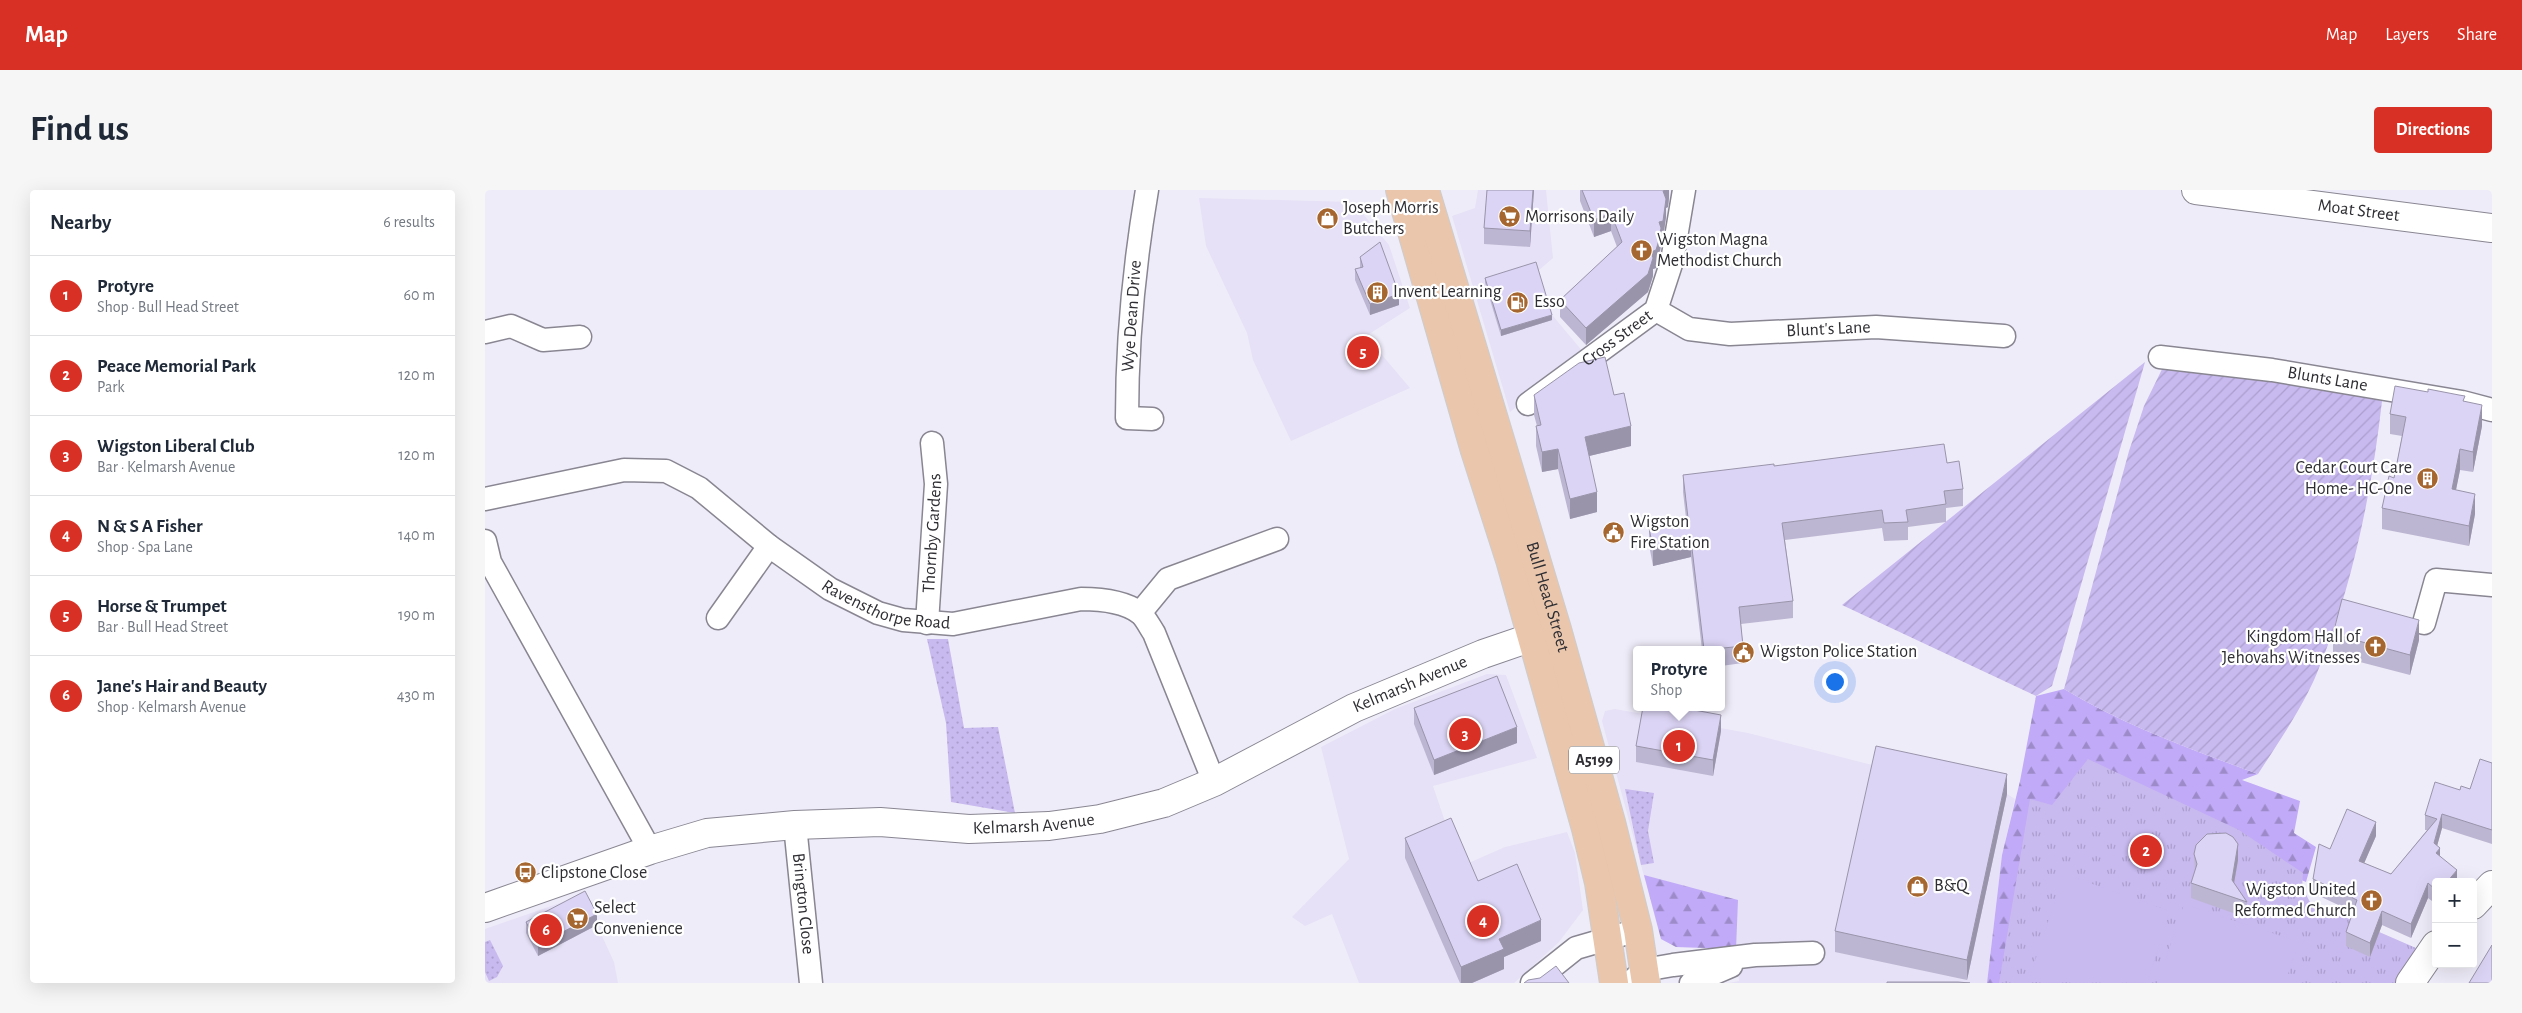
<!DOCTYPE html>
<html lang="en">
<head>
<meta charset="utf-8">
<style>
	:root { --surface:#fff; --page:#f6f6f7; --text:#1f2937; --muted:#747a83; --line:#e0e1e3; --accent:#d93025 }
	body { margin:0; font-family:"Alegreya Sans",sans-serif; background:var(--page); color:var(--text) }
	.controls { position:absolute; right:15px; bottom:15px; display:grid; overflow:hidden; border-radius:5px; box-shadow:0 5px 20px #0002 }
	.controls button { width:45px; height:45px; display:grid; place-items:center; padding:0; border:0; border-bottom:1px solid var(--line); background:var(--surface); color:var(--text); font:25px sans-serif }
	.you { position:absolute; left:1349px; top:491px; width:18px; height:18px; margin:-12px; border:4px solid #fff; border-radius:50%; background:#1a73e8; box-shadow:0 0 0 8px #1a73e833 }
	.badge { display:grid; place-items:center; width:32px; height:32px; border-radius:50%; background:var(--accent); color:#fff; font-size:16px; font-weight:700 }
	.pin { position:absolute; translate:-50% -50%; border:2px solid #fff; box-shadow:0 1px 5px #0006 }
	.popup { position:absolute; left:1148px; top:456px; width:92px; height:65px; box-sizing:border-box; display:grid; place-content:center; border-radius:5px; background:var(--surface); filter:drop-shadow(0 1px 4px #0005); font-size:16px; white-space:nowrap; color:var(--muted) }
	.popup b { font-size:19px; color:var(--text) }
	.popup::after { content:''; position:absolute; left:50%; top:100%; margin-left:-10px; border:10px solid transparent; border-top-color:var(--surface) }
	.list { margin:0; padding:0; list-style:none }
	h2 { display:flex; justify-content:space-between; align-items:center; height:65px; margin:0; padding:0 20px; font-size:21px }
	h2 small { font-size:16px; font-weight:400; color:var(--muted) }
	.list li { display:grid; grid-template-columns:32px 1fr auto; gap:15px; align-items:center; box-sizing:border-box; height:80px; padding:0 20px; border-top:1px solid var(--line) }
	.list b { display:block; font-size:19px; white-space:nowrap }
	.list p { margin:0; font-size:16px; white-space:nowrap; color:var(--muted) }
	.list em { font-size:16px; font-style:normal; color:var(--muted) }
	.map { position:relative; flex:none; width:2007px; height:793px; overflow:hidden; border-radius:5px }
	header { display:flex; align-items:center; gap:30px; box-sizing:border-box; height:70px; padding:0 25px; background:var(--accent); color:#fff }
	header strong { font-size:24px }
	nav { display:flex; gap:28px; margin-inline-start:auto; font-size:18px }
	.intro { display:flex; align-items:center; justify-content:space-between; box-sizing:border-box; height:120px; padding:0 30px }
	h1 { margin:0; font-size:35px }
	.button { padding:12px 22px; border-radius:5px; background:var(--accent); color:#fff; font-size:18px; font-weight:700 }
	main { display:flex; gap:30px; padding:0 30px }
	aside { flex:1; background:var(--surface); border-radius:5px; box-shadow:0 5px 20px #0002 }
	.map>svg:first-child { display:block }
	.built { fill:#e6e1f6 }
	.grass { fill:url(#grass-dots) }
	.forest { fill:url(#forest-firs) }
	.park { fill:url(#park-tufts) }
	.garden { fill:url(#garden-furrows) }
	.pitch { fill:#c8b9ef }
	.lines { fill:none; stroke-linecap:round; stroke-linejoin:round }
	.street-casing { stroke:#898692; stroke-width:25 }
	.secondary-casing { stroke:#898692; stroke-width:30 }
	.primary-casing { stroke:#cdcdce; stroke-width:30 }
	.street { stroke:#fff; stroke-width:22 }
	.secondary { stroke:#fff; stroke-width:28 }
	.primary { stroke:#e9c6ac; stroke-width:28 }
	.wall { fill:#bdb6d2 }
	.shaded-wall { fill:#9a94ab }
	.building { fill:#dcd4f4; stroke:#9a94ab }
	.labels { text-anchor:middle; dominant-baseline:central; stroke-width:4.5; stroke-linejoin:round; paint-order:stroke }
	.shield { fill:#fff; stroke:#6d6d70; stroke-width:1 }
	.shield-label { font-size:16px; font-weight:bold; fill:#2f2e33 }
	.poi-label { font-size:18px; fill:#2f2e33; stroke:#fff; text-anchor:start }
	.street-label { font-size:18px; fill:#2f2e33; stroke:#fff }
</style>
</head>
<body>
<header>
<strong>Map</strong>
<nav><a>Map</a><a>Layers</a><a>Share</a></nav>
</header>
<div class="intro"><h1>Find us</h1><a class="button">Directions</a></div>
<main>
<aside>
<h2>Nearby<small>6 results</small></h2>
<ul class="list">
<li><span class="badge">1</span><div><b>Protyre</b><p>Shop · Bull Head Street</p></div><em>60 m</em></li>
<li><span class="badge">2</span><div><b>Peace Memorial Park</b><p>Park</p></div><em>120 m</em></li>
<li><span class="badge">3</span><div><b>Wigston Liberal Club</b><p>Bar · Kelmarsh Avenue</p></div><em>120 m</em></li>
<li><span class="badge">4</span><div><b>N &amp; S A Fisher</b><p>Shop · Spa Lane</p></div><em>140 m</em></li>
<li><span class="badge">5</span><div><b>Horse &amp; Trumpet</b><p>Bar · Bull Head Street</p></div><em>190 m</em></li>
<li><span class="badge">6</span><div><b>Jane's Hair and Beauty</b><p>Shop · Kelmarsh Avenue</p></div><em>430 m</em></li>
</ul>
</aside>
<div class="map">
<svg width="2007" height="793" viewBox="0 0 2007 793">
	<defs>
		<pattern id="grass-dots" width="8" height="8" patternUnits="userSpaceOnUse" patternTransform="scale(1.25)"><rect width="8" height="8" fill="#c8b9ef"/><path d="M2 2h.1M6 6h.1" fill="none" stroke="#ac9fcd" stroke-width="1.8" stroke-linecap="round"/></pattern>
		<pattern id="forest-firs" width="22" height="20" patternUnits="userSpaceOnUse" patternTransform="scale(1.25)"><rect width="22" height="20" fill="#c1aaf7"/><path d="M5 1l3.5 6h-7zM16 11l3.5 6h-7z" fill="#9d8bc9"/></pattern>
		<pattern id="park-tufts" width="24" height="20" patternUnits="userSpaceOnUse" patternTransform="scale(1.25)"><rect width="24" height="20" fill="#c8b9ef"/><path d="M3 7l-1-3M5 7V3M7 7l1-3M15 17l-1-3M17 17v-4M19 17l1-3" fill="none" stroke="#ac9fcd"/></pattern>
		<pattern id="garden-furrows" width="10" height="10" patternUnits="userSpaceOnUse" patternTransform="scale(1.25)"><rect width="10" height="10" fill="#c8b9ef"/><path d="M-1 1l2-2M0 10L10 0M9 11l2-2" fill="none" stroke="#ac9fcd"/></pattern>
	</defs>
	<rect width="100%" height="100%" fill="#efecf9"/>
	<g class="built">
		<polygon points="993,0 1061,0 1068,68 1053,81 1068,126 1099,163 1025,222 967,26 990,18"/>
		<polygon points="714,8 868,12 904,55 925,118 881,146 925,198 806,251 768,170 762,143 721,56"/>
		<polygon points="1002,484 1021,485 1052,568 948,596 965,646 979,675 1020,657 1082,642 1090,663 1098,720 1074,752 1029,793 874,793 847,724 820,736 807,727 864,669 836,557 910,519"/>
		<polygon points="1130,519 1263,543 1391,576 1522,604 1530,609 1517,665 1502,793 1244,793 1254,791 1251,759 1191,757 1176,749 1117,531 1120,521"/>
		<polygon points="98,705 129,772 133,793 0,793 0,739"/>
	</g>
	<g class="grass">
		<polygon points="442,449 463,449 479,538 513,537 530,623 466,612 461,533"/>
		<polygon points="1140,599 1169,603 1163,641 1169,673 1156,675"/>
		<polygon points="5,750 18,776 12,787 4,791 0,782 0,752"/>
	</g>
	<g class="forest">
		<path d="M1579,499C1641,536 1705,559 1773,584L1757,590L1815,611L1809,643L1831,657L1821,692L1728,651L1518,793H1502L1517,665L1535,591L1551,506Z"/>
		<polygon points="1159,685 1253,710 1251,759 1191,757 1176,749"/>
	</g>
	<polygon class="park" points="1603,569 1754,640 1818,683 1817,697 1825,712 1840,721 1862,728 1931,758 1913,793 1514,793 1545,609 1567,615"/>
	<g class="garden">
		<path d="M1681,171L1867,201L1897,211C1887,301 1867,399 1832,483C1818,517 1793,553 1773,584C1705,559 1641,536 1579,499L1644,261L1659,216Z"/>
		<polygon points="1660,172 1567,496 1551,506 1357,415"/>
	</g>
	<g class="pitch">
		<polygon points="1579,684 1685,721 1662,793 1543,792"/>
		<polygon points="1699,714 1814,752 1800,793 1673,793"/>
	</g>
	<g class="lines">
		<defs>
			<g id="street">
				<path d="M662,0C649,76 642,151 642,228L667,229"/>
				<path id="s1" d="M1171,120L1204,139L1245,144L1391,137L1519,146"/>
				<polyline points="0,142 26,136 58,150 95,147"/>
				<path id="s2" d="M1675,167L1787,180L1977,212L2007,220"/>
				<path id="s3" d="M1043,214L1171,120L1187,71L1199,0"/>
				<path id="s4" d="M0,309L139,280L181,281L214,298L284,356L345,399L393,423L418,430L468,434L596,409C615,409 639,411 655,423C660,427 665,437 669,443L729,592"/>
				<polyline points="0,351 5,372 165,660"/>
				<polyline points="655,423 683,389 792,349"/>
				<polyline points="233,428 284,356"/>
				<path id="s5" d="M442,433L451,294L447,253"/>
				<polyline points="1939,433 1951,390 2007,395"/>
				<path id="s6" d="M310,635L326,793"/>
				<polyline points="1047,793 1091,758 1153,740"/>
				<polyline points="1145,793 1159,780 1188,775 1270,765 1328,763"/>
				<polyline points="1206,793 1246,776"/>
			</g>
			<g id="secondary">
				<path id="s7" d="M1711,0L2007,38"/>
				<polyline points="1988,715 2007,695"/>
				<path id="s8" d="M0,718L165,660L222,643L310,635L395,632L484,639L564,636L615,629L679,613L729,592L869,518L998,464L1068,440"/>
				<polyline points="1925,793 1951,755"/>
			</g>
			<g id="primary">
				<polyline points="915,0 990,261 1025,370 1101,639 1114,693 1129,793"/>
				<path id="s9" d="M940,0L1072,439L1126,632L1153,740L1161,793"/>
			</g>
		</defs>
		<use href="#street" class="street-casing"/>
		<use href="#secondary" class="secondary-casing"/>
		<use href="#primary" class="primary-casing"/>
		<use href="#street" class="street"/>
		<use href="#secondary" class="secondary"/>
		<use href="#primary" class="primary"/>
	</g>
	<g class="wall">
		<polygon points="1002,0 1049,0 1045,57 999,54 999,38"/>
		<polygon points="1095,0 1184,0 1184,8 1183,17 1181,18 1181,27 1178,48 1176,49 1176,55 1174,68 1171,78 1168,79 1168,86 1163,102 1101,155 1075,127 1075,110 1132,57 1126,41 1109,47 1095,11"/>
		<polygon points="875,67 914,115 885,125 870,90 870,79 875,78"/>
		<polygon points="1000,88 1067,130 1016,146 1000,93"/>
		<polygon points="1049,205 1129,205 1146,256 1104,266 1112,322 1085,329 1073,279 1057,282 1051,256 1051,236 1052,236 1049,225"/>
		<polygon points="1980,212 1997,236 1988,282 1975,280 1971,300 1990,324 1984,356 1897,339 1897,318 1909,288 1917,246 1905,244 1905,224"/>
		<polygon points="1462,273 1478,299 1478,316 1461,318 1461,332 1423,337 1423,350 1399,351 1397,338 1300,350 1308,411 1308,428 1256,434 1258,456 1258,473 1236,476 1236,460 1217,460 1206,367 1168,376 1164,355 1164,338 1201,328 1198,302 1198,285 1289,276"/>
		<polygon points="1848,444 1934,450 1925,485 1848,465"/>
		<polygon points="929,518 1032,553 949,585 929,534"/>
		<polygon points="1236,541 1228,586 1151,572 1151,556"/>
		<polygon points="2007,573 2007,654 1957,638 1952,656 1955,666 1972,692 1951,692 1951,714 1943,708 1926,748 1897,735 1885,767 1861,756 1861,742 1868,722 1828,703 1828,689 1845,659 1891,646 1879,673 1906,684 1942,640 1940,640 1940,625 1975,600 1985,599"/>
		<polygon points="1522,604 1482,790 1350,762 1350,741"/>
		<polygon points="920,648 993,691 1056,751 1019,767 1019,779 987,793 975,793 920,668"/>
		<polygon points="1709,664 1753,670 1749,693 1762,712 1762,728 1706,708 1706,693 1710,681"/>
		<polygon points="41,732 112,735 53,766 41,743"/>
	</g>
	<g class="shaded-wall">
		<polygon points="1048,0 1049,0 1045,57 1045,41"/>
		<polygon points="1181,0 1184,0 1184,8 1183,17 1181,18 1181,27 1178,48 1176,49 1176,55 1174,68 1171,78 1168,79 1168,86 1163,102 1101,155 1101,138 1166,62 1174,32 1178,1"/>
		<polygon points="1126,23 1126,41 1109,47 1109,30"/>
		<polygon points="914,104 914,115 885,125 885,114"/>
		<polygon points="1067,125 1067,130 1016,146 1016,140"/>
		<polygon points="1997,215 1997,236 1988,282 1988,262"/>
		<polygon points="1146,236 1146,256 1100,267 1100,247"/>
		<polygon points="1073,259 1073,279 1057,282 1057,262"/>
		<polygon points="1975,259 1975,280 1967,319 1967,299"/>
		<polygon points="1112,302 1112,322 1085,329 1085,309"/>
		<polygon points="1990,304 1990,324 1984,356 1984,336"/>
		<polygon points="1206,350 1206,367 1168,376 1168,358"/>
		<polygon points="1934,430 1934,450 1925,485 1925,465"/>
		<polygon points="1236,525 1236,541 1228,586 1228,570"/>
		<polygon points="1032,537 1032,553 949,585 949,570"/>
		<polygon points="1522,584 1522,604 1482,790 1482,770"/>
		<polygon points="1957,624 1957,638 1949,667 1949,653"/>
		<polygon points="1891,632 1891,646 1874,685 1874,671"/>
		<polygon points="1753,654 1753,670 1747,705 1747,690"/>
		<polygon points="1955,658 1955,673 1951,663"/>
		<polygon points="1972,680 1972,692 1962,692"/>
		<polygon points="1943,693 1943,708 1926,748 1926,734"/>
		<polygon points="1897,721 1897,735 1885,767 1885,753"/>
		<polygon points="112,724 112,735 53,766 53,755"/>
		<polygon points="1056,730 1056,751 1019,767 1019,779 987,793 976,793 976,777 1014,749"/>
	</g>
	<g class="building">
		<polygon points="1002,0 1048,0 1045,41 999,38"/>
		<polygon points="1097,0 1181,0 1178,1 1181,9 1178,31 1174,32 1176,38 1174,50 1171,60 1166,62 1168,68 1163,84 1101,138 1075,110 1137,52 1126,23 1109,30"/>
		<polygon points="895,52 914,104 885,114 870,79 878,77 875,67"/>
		<polygon points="1051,72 1067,125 1016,140 1000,88"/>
		<polygon points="1120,167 1129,205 1139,203 1146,236 1100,247 1112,302 1085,309 1073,259 1057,262 1051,236 1056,235 1049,205 1094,173"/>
		<polygon points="1910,196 1943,202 1943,199 1974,205 1980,206 1978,211 1997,215 1988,262 1975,259 1967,299 1990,304 1984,336 1897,318 1904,286 1909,288 1921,227 1905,224"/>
		<polygon points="1459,254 1462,273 1474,271 1478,299 1459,301 1461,314 1421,320 1423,332 1399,333 1397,320 1297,333 1308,411 1254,417 1258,456 1219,460 1206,350 1168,358 1164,338 1203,328 1198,285 1289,274 1289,276"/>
		<polygon points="1857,409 1934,430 1925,465 1848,444"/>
		<polygon points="1012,486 1032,537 949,570 929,518"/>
		<polygon points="1158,517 1193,517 1236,525 1228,570 1151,556"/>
		<polygon points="1391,556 1522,584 1482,770 1350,741"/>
		<polygon points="1995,569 2007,573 2007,640 1957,624 1949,653 1955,658 1951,663 1972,680 1962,692 1951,692 1951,700 1943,693 1926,734 1897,721 1885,753 1861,742 1872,710 1828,689 1834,654 1845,659 1862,619 1891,632 1874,671 1906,684 1952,629 1940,625 1950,592 1975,600 1976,596 1985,599"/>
		<polygon points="966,628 993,691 1032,674 1056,730 1014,749 1019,759 976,777 920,648"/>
		<polygon points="1741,643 1748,647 1753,654 1747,690 1762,712 1706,693 1712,674 1709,664 1711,655 1722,644"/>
		<polygon points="100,701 112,724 53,755 41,732"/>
		<polygon points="2007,755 2007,793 1984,793"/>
		<polygon points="1071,776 1084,793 1039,793 1043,790 1055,788"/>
		<polygon points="1402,792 1473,792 1485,793 1402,793"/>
	</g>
	<defs>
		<symbol id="supermarket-disc" viewBox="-11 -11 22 22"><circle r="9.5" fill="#a66630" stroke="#fff"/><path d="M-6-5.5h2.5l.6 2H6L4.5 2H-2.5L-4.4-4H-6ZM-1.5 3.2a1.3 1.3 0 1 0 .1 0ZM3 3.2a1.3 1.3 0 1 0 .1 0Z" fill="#fff"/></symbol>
		<symbol id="shop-disc" viewBox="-11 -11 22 22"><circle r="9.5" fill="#a66630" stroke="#fff"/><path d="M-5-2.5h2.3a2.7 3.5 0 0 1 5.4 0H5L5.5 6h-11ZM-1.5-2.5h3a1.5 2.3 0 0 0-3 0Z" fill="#fff"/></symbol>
		<symbol id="church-disc" viewBox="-11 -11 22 22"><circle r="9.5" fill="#a66630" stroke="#fff"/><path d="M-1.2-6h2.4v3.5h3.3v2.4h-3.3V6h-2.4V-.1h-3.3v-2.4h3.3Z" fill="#fff"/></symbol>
		<symbol id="building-disc" viewBox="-11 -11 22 22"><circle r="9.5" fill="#a66630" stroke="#fff"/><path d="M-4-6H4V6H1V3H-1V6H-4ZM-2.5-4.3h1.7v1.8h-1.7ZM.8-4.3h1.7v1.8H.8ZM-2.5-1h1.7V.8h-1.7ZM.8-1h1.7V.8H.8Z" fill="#fff"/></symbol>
		<symbol id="fuel-disc" viewBox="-11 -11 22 22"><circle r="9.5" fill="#a66630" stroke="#fff"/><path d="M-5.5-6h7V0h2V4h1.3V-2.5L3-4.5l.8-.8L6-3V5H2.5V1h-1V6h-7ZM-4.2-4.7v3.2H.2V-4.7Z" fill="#fff"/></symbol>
		<symbol id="civic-disc" viewBox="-11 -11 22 22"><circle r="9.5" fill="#a66630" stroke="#fff"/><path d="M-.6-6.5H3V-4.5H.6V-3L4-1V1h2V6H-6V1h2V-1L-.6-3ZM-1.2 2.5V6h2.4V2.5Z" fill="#fff"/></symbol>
		<symbol id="bus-disc" viewBox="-11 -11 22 22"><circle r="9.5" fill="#a66630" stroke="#fff"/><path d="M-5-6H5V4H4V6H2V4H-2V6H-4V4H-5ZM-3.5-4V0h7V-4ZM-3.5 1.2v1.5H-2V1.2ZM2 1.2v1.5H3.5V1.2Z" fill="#fff"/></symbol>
	</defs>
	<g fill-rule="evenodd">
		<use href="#supermarket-disc" x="1012" y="14" width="25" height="25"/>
		<use href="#shop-disc" x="830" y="16" width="25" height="25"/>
		<use href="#church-disc" x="1144" y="48" width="25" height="25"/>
		<use href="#building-disc" x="880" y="90" width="25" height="25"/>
		<use href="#fuel-disc" x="1020" y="100" width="25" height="25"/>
		<use href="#building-disc" x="1930" y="276" width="25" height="25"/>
		<use href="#civic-disc" x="1116" y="330" width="25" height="25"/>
		<use href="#church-disc" x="1878" y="444" width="25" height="25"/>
		<use href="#civic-disc" x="1246" y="450" width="25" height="25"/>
		<use href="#bus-disc" x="28" y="670" width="25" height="25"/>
		<use href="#shop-disc" x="1420" y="684" width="25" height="25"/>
		<use href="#church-disc" x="1874" y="698" width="25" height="25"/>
		<use href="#supermarket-disc" x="80" y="716" width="25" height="25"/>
	</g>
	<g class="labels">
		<rect class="shield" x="1084" y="556.5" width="50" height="27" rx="4"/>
		<g class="shield-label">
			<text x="1109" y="570">A5199</text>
		</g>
		<g class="poi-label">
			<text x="858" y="18">Joseph Morris<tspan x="858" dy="21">Butchers</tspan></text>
			<text x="1040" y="27">Morrisons Daily</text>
			<text x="1172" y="50">Wigston Magna<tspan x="1172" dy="21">Methodist Church</tspan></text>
			<text x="908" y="102">Invent Learning</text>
			<text x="1049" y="112">Esso</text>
			<text x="1927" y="278" text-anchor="end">Cedar Court Care<tspan x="1927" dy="21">Home- HC-One</tspan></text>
			<text x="1145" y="332">Wigston<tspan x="1145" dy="21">Fire Station</tspan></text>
			<text x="1875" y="447" text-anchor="end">Kingdom Hall of<tspan x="1875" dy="21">Jehovahs Witnesses</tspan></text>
			<text x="1275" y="462">Wigston Police Station</text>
			<text x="56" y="683">Clipstone Close</text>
			<text x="1449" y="696">B&amp;Q</text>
			<text x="1871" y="700" text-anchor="end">Wigston United<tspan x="1871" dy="21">Reformed Church</tspan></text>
			<text x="109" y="718">Select<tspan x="109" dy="21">Convenience</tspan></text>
		</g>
		<g class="street-label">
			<text stroke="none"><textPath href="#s7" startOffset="164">Moat Street</textPath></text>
			<text transform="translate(647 126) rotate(-86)">Wye Dean Drive</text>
			<text stroke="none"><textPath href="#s1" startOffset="178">Blunt's Lane</textPath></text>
			<text stroke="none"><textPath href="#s3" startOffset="111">Cross Street</textPath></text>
			<text stroke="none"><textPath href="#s2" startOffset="169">Blunts Lane</textPath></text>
			<text stroke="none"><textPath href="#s5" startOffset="90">Thornby Gardens</textPath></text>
			<text stroke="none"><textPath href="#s9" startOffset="425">Bull Head Street</textPath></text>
			<text stroke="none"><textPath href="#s4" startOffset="446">Ravensthorpe Road</textPath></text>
			<text stroke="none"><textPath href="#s8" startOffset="968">Kelmarsh Avenue</textPath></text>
			<text stroke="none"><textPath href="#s8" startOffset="562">Kelmarsh Avenue</textPath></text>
			<text stroke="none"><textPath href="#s6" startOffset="79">Brington Close</textPath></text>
		</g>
	</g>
</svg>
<div class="controls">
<button>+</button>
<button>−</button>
</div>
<div class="you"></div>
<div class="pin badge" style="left:1194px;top:556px">1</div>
<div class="popup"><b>Protyre</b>Shop</div>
<div class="pin badge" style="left:1661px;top:661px">2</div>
<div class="pin badge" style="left:980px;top:544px">3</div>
<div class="pin badge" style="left:998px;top:731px">4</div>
<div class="pin badge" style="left:878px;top:162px">5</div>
<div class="pin badge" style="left:61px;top:740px">6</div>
</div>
</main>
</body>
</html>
